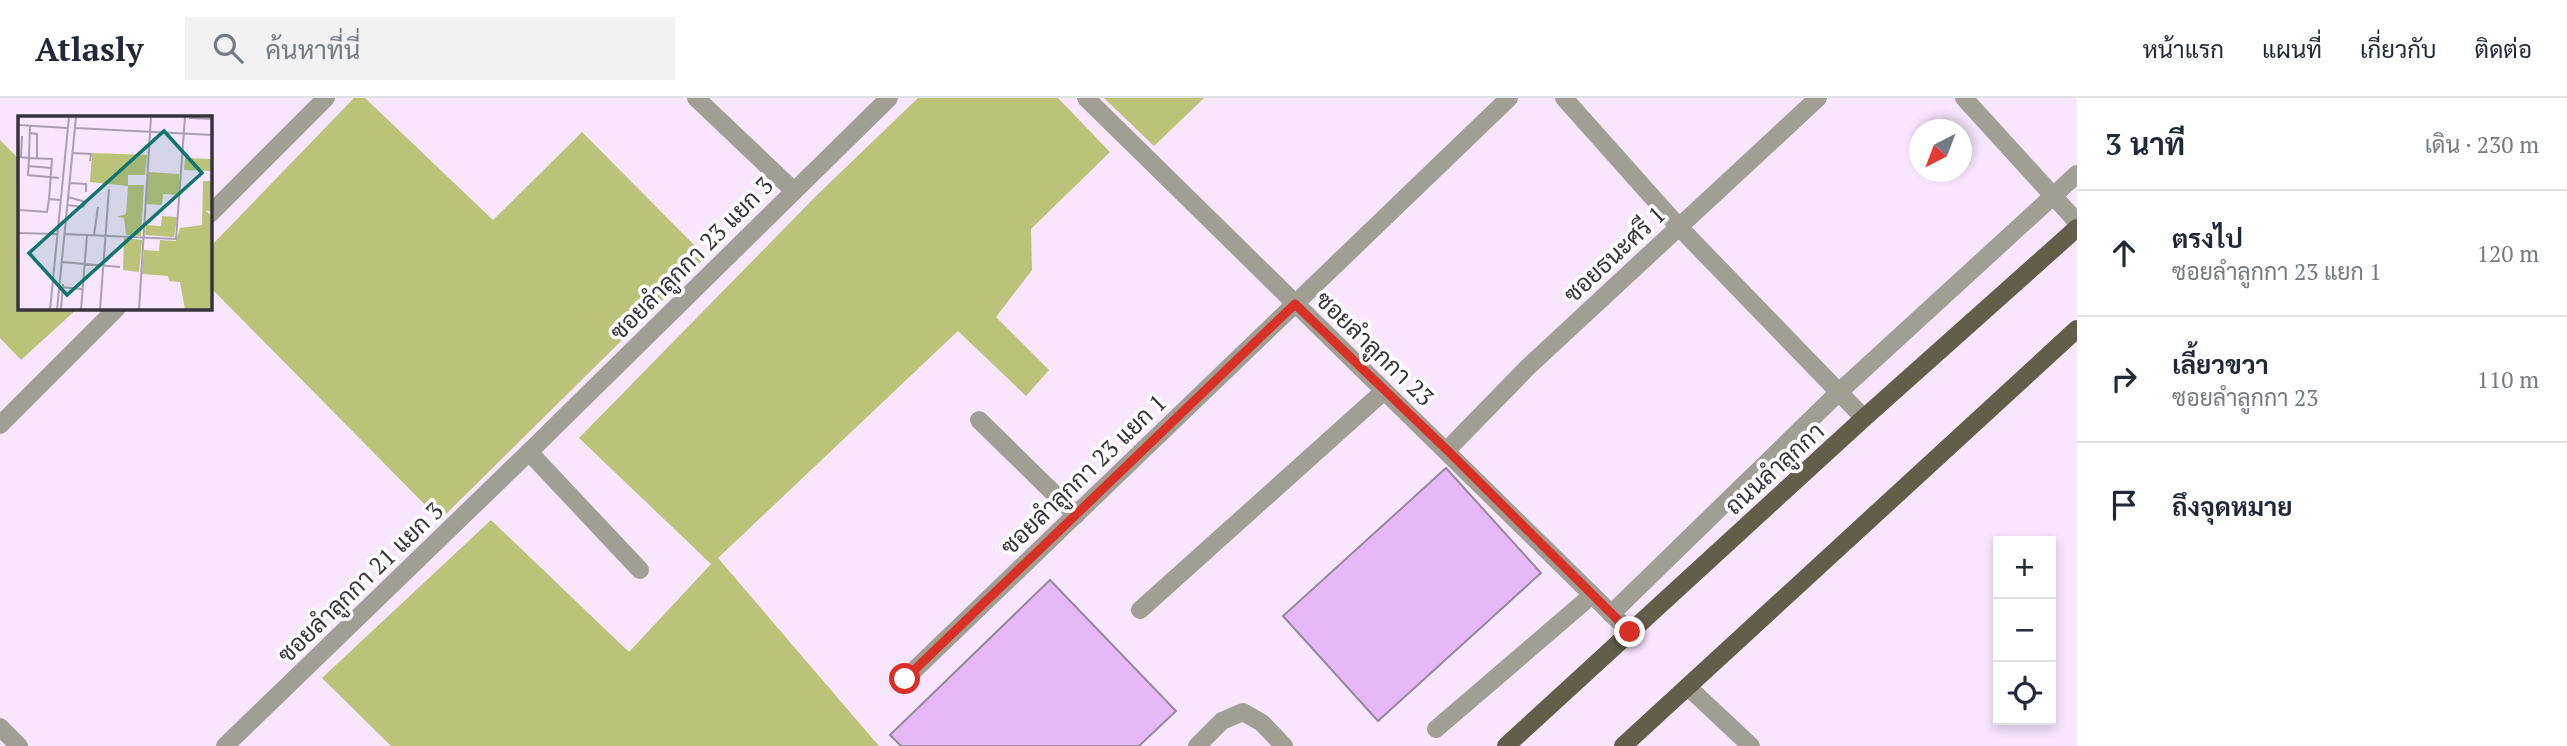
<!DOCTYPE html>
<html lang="th">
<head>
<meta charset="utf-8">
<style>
	:root { --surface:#fff; --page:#f2f2f3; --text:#1f2937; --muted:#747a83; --line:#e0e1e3 }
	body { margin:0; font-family:"PT Serif",Sarabun,serif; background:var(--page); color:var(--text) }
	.controls { position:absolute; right:21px; bottom:21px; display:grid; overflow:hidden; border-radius:0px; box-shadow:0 4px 10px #0003 }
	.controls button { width:63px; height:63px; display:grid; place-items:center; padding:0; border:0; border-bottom:2px solid var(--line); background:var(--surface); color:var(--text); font:35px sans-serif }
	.compass { position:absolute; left:1909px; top:21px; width:63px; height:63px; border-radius:50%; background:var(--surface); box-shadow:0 4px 10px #0003; rotate:222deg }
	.stop { position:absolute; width:21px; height:21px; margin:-16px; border:5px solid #d93025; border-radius:50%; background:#fff }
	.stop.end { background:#d93025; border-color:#fff; box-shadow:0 2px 7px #0008 }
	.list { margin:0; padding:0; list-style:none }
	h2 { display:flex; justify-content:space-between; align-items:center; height:91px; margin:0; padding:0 28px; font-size:30px }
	h2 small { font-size:23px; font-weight:400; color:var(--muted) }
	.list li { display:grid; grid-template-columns:46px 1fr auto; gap:21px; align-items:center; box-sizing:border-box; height:126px; padding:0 28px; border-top:2px solid var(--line) }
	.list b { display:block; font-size:26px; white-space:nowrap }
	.list p { margin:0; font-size:23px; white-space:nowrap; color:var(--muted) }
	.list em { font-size:23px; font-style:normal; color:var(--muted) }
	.icon { flex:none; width:38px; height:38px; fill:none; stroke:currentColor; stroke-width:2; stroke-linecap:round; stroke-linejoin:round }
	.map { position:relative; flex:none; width:2077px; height:648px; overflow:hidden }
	header { display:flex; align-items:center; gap:42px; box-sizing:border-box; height:98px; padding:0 35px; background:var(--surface); border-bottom:2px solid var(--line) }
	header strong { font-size:33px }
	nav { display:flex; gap:38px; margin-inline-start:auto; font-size:24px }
	.search { width:490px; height:63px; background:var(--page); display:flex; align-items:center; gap:18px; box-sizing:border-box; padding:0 24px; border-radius:0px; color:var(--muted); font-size:26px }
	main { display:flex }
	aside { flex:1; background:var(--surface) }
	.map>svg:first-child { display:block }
	.green { fill:#bcc277 }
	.building { fill:#e7b8f7; stroke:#97879c; stroke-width:2 }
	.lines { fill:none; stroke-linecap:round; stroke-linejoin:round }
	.minor { stroke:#a19e93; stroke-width:18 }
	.major { stroke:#635e4a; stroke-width:18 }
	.route { stroke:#d93025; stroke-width:9 }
	.labels { text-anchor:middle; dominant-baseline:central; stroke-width:7; stroke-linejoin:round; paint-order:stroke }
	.street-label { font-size:24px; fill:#39323c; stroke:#fff }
	.inset-road { fill:none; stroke:#ab9eb0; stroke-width:2 }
	.view { fill:#0f766e; fill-opacity:0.15; stroke:#0f766e; stroke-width:3.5 }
	.inset-edge { fill:none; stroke:#39323c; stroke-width:3.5 }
</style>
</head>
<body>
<header>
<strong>Atlasly</strong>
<div class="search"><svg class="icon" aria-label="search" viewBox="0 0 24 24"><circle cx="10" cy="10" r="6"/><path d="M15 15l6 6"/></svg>ค้นหาที่นี่</div>
<nav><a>หน้าแรก</a><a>แผนที่</a><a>เกี่ยวกับ</a><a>ติดต่อ</a></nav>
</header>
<main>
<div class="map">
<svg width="2077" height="648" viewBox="0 0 2077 648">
	<rect width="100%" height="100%" fill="#f7e6fe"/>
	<g class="green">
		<polygon points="354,0 365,0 493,122 582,34 706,159 440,422 210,189 210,149"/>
		<polygon points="918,0 1058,0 1110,54 1031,131 1032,172 996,219 1049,272 1026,298 958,233 718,460 879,648 391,648 322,580 491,422 629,554 711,466 579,340 817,97"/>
		<polygon points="1104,0 1204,0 1154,48"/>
		<polygon points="0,42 19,61 19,210 78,210 21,262 0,240"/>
	</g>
	<g class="building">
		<polygon points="1446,370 1541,475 1378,623 1283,518"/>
		<polygon points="1050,482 1176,613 1139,648 901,648 890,637"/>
	</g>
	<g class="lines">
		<g class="minor">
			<polyline points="696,0 794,93"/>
			<polyline points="1086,0 1630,534"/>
			<polyline points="1564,0 1679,129 1864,320"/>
			<polyline points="1964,0 2077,124"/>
			<polyline points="210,116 326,0"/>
			<polyline points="979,322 1076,417"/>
			<polyline points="0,327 117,210"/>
			<polyline points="1447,352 1528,269 1818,0"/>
			<polyline points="529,354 640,472"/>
			<polyline points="1140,512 1384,293"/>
			<polyline points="1611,516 1839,294 2077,76"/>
			<polyline points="905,581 1509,0"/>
			<polyline points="1688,589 1751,648"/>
			<polyline points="0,629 19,648"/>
			<polyline points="1436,631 1591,498"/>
			<polyline points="225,648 529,354 889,0"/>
			<polyline points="1197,648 1222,623 1243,614 1262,625 1284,648"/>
		</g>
		<g class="major">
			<polyline points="1506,648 1864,320 2077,130"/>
			<polyline points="1623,648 2077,231"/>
		</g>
	</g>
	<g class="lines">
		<polyline class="route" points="905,581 1295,206 1447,352 1630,534"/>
	</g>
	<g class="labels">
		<g class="street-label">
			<text transform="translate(1614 156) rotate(-43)">ซอยธนะศรี 1</text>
			<text transform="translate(691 160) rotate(-45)">ซอยลำลูกกา 23 แยก 3</text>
			<text transform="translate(1375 250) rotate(44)">ซอยลำลูกกา 23</text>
			<text transform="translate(1774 370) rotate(-42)">ถนนลำลูกกา</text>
			<text transform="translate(1083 376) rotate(-44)">ซอยลำลูกกา 23 แยก 1</text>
			<text transform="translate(360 484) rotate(-44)">ซอยลำลูกกา 21 แยก 3</text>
		</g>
	</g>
	<g transform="translate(18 18)">
		<rect width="194" height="194" fill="#f7e6fe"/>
		<path d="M74,37L129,39L127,59H110V69H126L123,120L108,119L106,102L99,101L108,98L110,70L72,66ZM167,42L194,43V55L166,54ZM130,56L161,58V79L145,78L144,89L128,88ZM185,65H194V95H188L194,100V194H167L162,166L151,165L150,160L124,158L126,134L141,135L142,124L158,125L162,112L184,109ZM144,100L159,101L156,121L127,119L128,109L143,110ZM106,122L124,124L121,156L105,154Z" fill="#bcc277"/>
		<path class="inset-road" d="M171,2L195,3M0,9L50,12M12,10L11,42L34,43L31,83L43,84M57,12L195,19M11,17L19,18V42M54,37L73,38L72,45M0,41L11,42L10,59L41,62M3,41L4,20M10,50L33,52M51,67L68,68V76M49,89L65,91L68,86L50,81M2,94L29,96L31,83M0,117L39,118M46,118L158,123L167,1M76,119L80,91M44,146L102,151M42,171L64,173M32,194L51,1M39,194L58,1M43,194L45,168M63,194L69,119M82,194L91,73M121,194L133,1"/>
		<path class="view" d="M146,15L184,57L49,179L11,137Z"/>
		<rect width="194" height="194" class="inset-edge"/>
	</g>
</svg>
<div class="controls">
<button>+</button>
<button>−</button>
<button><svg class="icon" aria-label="locate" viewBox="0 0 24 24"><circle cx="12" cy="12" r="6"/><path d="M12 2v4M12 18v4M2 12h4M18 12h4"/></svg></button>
</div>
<svg class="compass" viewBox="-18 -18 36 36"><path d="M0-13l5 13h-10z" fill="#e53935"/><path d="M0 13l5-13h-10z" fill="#747a83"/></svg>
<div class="stop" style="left:905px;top:581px"></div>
<div class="stop end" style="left:1630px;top:534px"></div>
</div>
<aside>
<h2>3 นาที<small>เดิน · 230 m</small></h2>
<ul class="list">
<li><svg class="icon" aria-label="ahead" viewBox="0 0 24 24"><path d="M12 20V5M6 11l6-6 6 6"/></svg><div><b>ตรงไป</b><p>ซอยลำลูกกา 23 แยก 1</p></div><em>120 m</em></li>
<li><svg class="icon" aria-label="right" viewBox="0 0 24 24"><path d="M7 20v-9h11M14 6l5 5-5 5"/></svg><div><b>เลี้ยวขวา</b><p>ซอยลำลูกกา 23</p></div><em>110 m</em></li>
<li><svg class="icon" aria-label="arrive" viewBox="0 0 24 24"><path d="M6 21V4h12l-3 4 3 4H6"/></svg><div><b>ถึงจุดหมาย</b></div></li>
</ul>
</aside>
</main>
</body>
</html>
